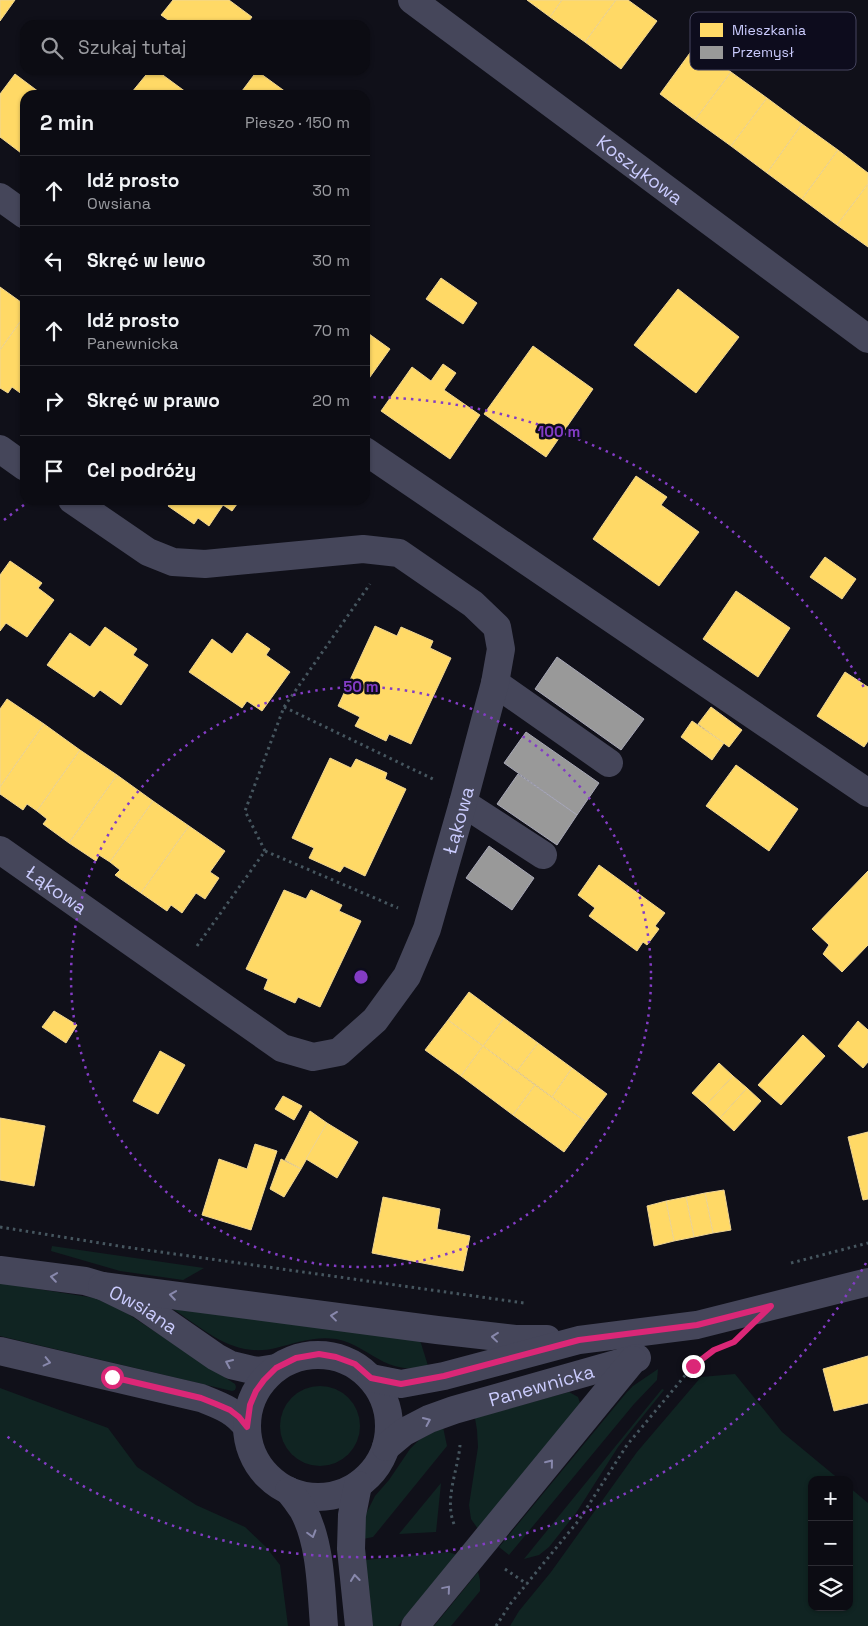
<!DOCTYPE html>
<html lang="pl">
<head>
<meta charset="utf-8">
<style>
	:root { --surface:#0c0c13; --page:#1a1a21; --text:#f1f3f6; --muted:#9a9ba0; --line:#2c2c33 }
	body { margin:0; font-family:"Space Grotesk",sans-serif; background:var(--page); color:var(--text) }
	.controls { position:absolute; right:15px; bottom:15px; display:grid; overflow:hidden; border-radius:10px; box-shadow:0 1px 4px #0004 }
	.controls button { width:45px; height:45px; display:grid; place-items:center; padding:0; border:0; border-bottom:1px solid var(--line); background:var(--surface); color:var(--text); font:25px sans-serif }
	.stop { position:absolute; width:15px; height:15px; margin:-11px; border:4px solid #db2777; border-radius:50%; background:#fff }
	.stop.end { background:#db2777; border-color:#fff; box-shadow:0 1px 5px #0008 }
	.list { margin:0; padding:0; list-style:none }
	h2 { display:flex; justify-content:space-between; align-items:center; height:65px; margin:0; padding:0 20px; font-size:21px }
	h2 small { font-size:16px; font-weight:400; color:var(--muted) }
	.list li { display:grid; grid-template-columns:32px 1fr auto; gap:15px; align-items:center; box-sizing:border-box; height:70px; padding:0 20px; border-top:1px solid var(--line) }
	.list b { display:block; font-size:19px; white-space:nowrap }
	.list p { margin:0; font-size:16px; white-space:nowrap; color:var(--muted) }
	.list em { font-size:16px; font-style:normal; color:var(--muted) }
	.icon { flex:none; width:28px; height:28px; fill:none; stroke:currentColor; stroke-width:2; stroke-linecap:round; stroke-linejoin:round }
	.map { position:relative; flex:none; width:868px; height:1626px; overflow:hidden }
	.search { position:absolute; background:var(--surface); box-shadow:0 1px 4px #0004; left:20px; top:20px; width:350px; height:55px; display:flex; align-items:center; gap:12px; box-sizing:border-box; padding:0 18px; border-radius:15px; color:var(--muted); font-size:19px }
	.panel { position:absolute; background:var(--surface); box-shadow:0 1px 4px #0004; left:20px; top:90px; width:350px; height:415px; border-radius:15px }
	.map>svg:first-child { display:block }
	.green { fill:#102422 }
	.homes { fill:#ffd966; stroke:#efd593 }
	.industry { fill:#999; stroke:#a8a8b7 }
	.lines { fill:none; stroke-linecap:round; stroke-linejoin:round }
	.path { stroke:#46565f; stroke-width:3; stroke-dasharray:2.5 4; stroke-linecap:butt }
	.minor { stroke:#45465a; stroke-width:28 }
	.oneway { stroke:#8888ac }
	.route { stroke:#db2777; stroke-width:6 }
	.ring { fill:none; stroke:#833cc5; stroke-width:2.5; stroke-dasharray:2.5 5 }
	.labels { text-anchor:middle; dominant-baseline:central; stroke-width:5; stroke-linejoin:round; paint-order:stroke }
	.street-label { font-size:19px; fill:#cacbfd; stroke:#0d0c1d }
	.key { fill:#0d0c1d; stroke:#464560; stroke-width:1 }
	.key-label { font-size:14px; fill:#cacbfd }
	.centre { fill:#833cc5; stroke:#0d0c1d; stroke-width:2.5 }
	.ring-label { font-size:15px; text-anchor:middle; font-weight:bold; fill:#833cc5; stroke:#0d0c1d; stroke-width:5; stroke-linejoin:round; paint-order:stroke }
</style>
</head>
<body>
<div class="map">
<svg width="868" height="1626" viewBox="0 0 868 1626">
	<rect width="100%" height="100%" fill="#101019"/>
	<g class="green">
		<polygon points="52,1246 204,1268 183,1280 120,1271 51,1251"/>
		<polygon points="0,1283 95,1298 125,1312 235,1384 236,1387 235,1390 232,1391 0,1336"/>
		<path d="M175,1307L420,1340L429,1369C413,1369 398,1369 384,1362C368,1354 354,1342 336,1339C314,1336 296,1343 276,1348C235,1358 207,1332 176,1311L174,1310Z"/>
		<polygon points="658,1369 657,1380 634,1404 509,1555 499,1547 627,1392 633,1386"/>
		<polygon points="735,1374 782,1432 840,1480 812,1480 812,1607 849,1607 849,1487 868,1503 868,1626 510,1626 519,1611 551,1572 637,1452 701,1377"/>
		<circle cx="320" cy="1426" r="40"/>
		<polygon points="0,1388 108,1428 137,1467 196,1505 245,1527 266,1547 280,1565 288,1626 0,1626"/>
		<polygon points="662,1389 664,1390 618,1447 576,1513 549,1547 539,1555 524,1559"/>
		<polygon points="569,1392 578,1397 580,1403 579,1408 478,1529 471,1519 469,1505 478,1447 477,1430 475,1418"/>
		<polygon points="443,1427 447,1446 373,1537 363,1539 366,1514 375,1496 389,1480 410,1449 419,1440"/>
		<polygon points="441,1483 436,1532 399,1534"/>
		<polygon points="448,1552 458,1555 398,1626 373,1626 365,1560"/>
		<polygon points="478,1572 480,1580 480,1591 451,1626 434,1626"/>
	</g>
	<g class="homes">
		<polygon points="0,0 15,0 0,21"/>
		<polygon points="173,0 229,0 252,17 246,25 175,25 161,15"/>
		<polygon points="527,0 562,0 550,17"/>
		<polygon points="562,0 616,0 585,42 550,17"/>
		<polygon points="616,0 628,0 657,21 621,69 585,42"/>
		<polygon points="695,46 731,72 695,120 660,94"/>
		<polygon points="150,70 156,70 190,95 137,95 132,92"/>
		<polygon points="257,71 290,95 239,95"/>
		<polygon points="731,72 767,98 731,146 695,120"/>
		<polygon points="15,74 43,95 25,95 25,156 0,137 0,94"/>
		<polygon points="767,98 802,124 767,173 731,146"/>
		<polygon points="802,124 838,150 802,199 767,173"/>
		<polygon points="838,150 868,173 868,184 837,225 802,199"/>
		<polygon points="868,184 868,247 837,225"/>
		<polygon points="441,278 477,303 463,324 426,299"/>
		<polygon points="0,287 25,305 25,315 0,350"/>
		<polygon points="678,289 739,337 696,393 634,345"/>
		<polygon points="25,315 25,393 23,395 12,387 8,393 0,388 0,350"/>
		<polygon points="365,331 390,349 365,384"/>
		<polygon points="533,346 593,389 546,457 484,414"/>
		<polygon points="443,364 456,373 444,390 480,415 450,459 381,411 412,367 431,381"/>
		<polygon points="636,476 667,497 661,505 699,532 659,586 593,539"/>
		<polygon points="173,500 240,500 232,511 223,505 209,526 198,518 194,524 168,506"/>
		<polygon points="825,557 856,579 842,599 810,577"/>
		<polygon points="10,561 42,583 38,588 54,600 27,637 6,623 0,631 0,575"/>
		<polygon points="736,591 790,628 758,677 703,639"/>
		<polygon points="375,626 397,636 401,627 433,641 430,648 451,658 411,744 389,734 386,741 355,726 360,717 338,706"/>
		<polygon points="105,627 137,649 133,655 148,665 121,705 100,690 94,697 47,665 70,633 90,647"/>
		<polygon points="247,633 270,649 266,655 290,672 262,711 247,701 242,708 189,672 212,639 232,654"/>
		<polygon points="845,672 868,687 868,741 864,747 817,716"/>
		<polygon points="7,699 44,724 0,787 0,709"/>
		<polygon points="711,707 742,730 729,747 698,724"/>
		<polygon points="692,721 724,743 712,760 681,737"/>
		<polygon points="44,724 80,750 37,811 27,804 23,810 0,794 0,787"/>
		<polygon points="80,750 117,775 69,843 43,824 47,819 37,811"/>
		<polygon points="330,758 351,768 356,759 387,773 385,779 406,789 365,876 344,866 340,872 309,858 314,848 292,838"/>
		<polygon points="736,765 798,809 769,851 706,806"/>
		<polygon points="117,775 153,801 110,862 99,855 96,861 69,843"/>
		<polygon points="153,801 189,826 141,893 115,875 120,870 110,862"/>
		<polygon points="189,826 225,851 210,872 219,878 205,899 196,893 182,913 171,905 167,911 141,893"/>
		<polygon points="599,865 665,913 655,926 659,929 647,945 643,942 637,951 589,916 595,908 578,895"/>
		<polygon points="868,871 868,945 842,972 823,954 829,945 812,929"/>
		<polygon points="284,890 306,899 311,890 342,905 339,911 361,921 320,1007 298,997 295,1003 264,989 268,979 246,969"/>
		<polygon points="469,992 504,1018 483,1046 448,1020"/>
		<polygon points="54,1011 77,1025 66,1043 42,1027"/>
		<polygon points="504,1018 538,1043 517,1071 483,1046"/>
		<polygon points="448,1020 483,1046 461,1076 425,1050"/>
		<polygon points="858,1021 868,1030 868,1062 863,1068 838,1046"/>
		<polygon points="803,1035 825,1056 781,1105 758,1085"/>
		<polygon points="538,1043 572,1068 552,1097 517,1071"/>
		<polygon points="483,1046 535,1085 513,1115 461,1076"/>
		<polygon points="160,1051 185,1065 158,1114 133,1101"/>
		<polygon points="719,1063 733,1076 706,1105 692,1093"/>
		<polygon points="572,1068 607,1094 586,1122 552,1097"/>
		<polygon points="733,1076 747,1088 720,1118 706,1105"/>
		<polygon points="535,1085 586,1122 564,1152 513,1115"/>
		<polygon points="747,1088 761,1101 734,1131 720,1118"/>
		<polygon points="283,1096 302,1106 294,1120 275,1109"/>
		<polygon points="310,1111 327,1123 301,1169 285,1160"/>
		<polygon points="0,1118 45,1126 34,1186 0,1180"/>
		<polygon points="327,1123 358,1142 337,1178 306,1159"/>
		<polygon points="868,1132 868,1199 863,1200 848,1137"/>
		<polygon points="255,1144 277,1151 251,1230 202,1215 219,1159 247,1169"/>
		<polygon points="281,1159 301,1169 284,1197 270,1189"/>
		<polygon points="724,1190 731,1230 713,1233 705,1193"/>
		<polygon points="705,1193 713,1233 694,1237 686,1197"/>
		<polygon points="383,1197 440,1209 437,1229 470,1236 463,1271 372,1253"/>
		<polygon points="686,1197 694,1237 674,1241 666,1201"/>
		<polygon points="666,1201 674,1241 654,1246 647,1206"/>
		<polygon points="868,1356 868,1403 834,1411 823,1369"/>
	</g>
	<g class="industry">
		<polygon points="557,657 644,719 621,750 535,689"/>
		<polygon points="526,732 599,783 577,815 504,763"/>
		<polygon points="518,774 577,815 557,845 497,804"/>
		<polygon points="489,846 534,878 512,910 466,878"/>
	</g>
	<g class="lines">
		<g class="path">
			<polyline points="284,707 370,584"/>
			<polyline points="265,851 245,811 284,707 433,779"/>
			<polyline points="197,946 265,851 398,908"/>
			<polyline points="0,1227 125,1247 524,1303"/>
			<polyline points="791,1263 868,1243"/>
			<path d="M454,1524C444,1499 458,1470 460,1445"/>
			<polyline points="505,1569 527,1584"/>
			<polyline points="496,1626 511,1603 579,1520 627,1445 693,1366 700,1360"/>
		</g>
		<g class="minor">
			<path id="s1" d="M412,0L868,339"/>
			<polyline points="0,197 25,215"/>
			<polyline points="0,449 25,467"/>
			<polyline points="365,451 868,793"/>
			<polyline points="495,683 609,763"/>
			<polyline points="463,803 543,855"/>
			<path id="s2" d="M0,850L282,1048L313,1057L339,1052L375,1020L407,976L427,929L463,803L495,683L501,649L497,627L473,604L399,553L363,549L205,564L173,562L148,552L72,500"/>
			<path id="s3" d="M0,1270L85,1281L102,1286L141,1305L216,1357L231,1365L257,1371L276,1368"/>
			<polyline points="102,1286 437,1330 515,1339 547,1339"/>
			<path d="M0,1351L201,1398C221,1406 234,1410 247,1427"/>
			<circle cx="318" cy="1426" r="71"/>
			<polyline points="371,1378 401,1384 444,1376 579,1340 697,1325 868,1282"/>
			<path id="s4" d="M386,1447L404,1432L429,1419L454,1410L637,1358"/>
			<polyline points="358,1485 352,1515 351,1549 359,1626"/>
			<path d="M289,1491C294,1497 299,1504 303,1510C321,1543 321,1590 324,1626"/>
			<polyline points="415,1626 633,1360"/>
		</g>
	</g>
	<defs><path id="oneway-chevron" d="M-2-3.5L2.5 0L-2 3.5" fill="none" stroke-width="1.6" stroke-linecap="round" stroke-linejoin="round" transform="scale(1.25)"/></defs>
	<g class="oneway">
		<use href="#oneway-chevron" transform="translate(54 1277) rotate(-172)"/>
		<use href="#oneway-chevron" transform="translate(173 1295) rotate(-172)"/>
		<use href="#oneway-chevron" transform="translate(334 1316) rotate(-173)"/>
		<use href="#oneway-chevron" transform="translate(495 1337) rotate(-174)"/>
		<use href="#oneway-chevron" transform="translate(47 1362) rotate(13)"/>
		<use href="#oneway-chevron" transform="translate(229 1363) rotate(-156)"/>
		<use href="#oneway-chevron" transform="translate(427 1421) rotate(-24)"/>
		<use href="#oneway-chevron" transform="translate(550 1463) rotate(-51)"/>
		<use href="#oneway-chevron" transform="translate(312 1534) rotate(74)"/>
		<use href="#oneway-chevron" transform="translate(355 1578) rotate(-96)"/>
		<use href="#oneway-chevron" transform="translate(447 1589) rotate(-50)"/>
	</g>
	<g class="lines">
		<polyline class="route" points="112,1377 201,1398 216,1404 230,1410 239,1417 247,1427 250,1405 256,1391 264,1380 276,1368 296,1358 319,1354 336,1357 355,1364 371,1378 401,1384 444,1376 579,1340 697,1325 771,1306 734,1342 714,1350 693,1366"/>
	</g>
	<g class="ring">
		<circle cx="361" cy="977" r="290"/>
		<path d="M866 1263A580 580 0 0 1 4 1434M4 520A580 580 0 0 1 28 502M366 397A580 580 0 0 1 866 691"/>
	</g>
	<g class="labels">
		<g class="street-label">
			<text stroke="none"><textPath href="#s1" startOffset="284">Koszykowa</textPath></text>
			<text stroke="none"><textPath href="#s2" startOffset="670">Łąkowa</textPath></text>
			<text stroke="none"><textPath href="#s2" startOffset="69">Łąkowa</textPath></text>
			<text stroke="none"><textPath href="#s3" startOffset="151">Owsiana</textPath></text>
			<text stroke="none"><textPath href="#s4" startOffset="169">Panewnicka</textPath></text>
		</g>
	</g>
	<rect x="690" y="12" width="166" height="58" rx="8" class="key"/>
	<rect x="700" y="23" width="23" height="14" fill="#ffd966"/>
	<rect x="700" y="46" width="23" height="13" fill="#999"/>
	<g class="key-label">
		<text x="732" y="35">Mieszkania</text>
		<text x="732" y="57">Przemysł</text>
	</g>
	<circle cx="361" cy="977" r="8" class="centre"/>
	<g class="ring-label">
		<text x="559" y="437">100 m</text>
		<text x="361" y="692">50 m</text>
	</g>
</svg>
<div class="controls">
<button>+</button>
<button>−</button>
<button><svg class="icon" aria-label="layers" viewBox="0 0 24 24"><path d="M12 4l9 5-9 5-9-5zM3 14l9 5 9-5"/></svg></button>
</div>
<div class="stop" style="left:112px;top:1377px"></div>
<div class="stop end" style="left:693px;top:1366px"></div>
<div class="search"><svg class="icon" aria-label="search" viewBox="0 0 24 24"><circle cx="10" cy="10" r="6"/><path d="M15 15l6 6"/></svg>Szukaj tutaj</div>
<section class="panel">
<h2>2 min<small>Pieszo · 150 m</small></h2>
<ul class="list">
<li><svg class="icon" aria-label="ahead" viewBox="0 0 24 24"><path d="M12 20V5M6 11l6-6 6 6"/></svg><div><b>Idź prosto</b><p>Owsiana</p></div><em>30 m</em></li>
<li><svg class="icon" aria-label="left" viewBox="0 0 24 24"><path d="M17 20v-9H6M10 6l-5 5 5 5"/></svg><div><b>Skręć w lewo</b></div><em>30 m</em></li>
<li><svg class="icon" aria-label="ahead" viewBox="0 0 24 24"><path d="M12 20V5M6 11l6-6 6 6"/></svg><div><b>Idź prosto</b><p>Panewnicka</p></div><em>70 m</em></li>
<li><svg class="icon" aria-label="right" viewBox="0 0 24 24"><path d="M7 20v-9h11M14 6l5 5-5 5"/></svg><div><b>Skręć w prawo</b></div><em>20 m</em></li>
<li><svg class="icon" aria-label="arrive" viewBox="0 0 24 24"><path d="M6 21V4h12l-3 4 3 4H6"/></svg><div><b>Cel podróży</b></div></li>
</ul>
</section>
</div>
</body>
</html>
